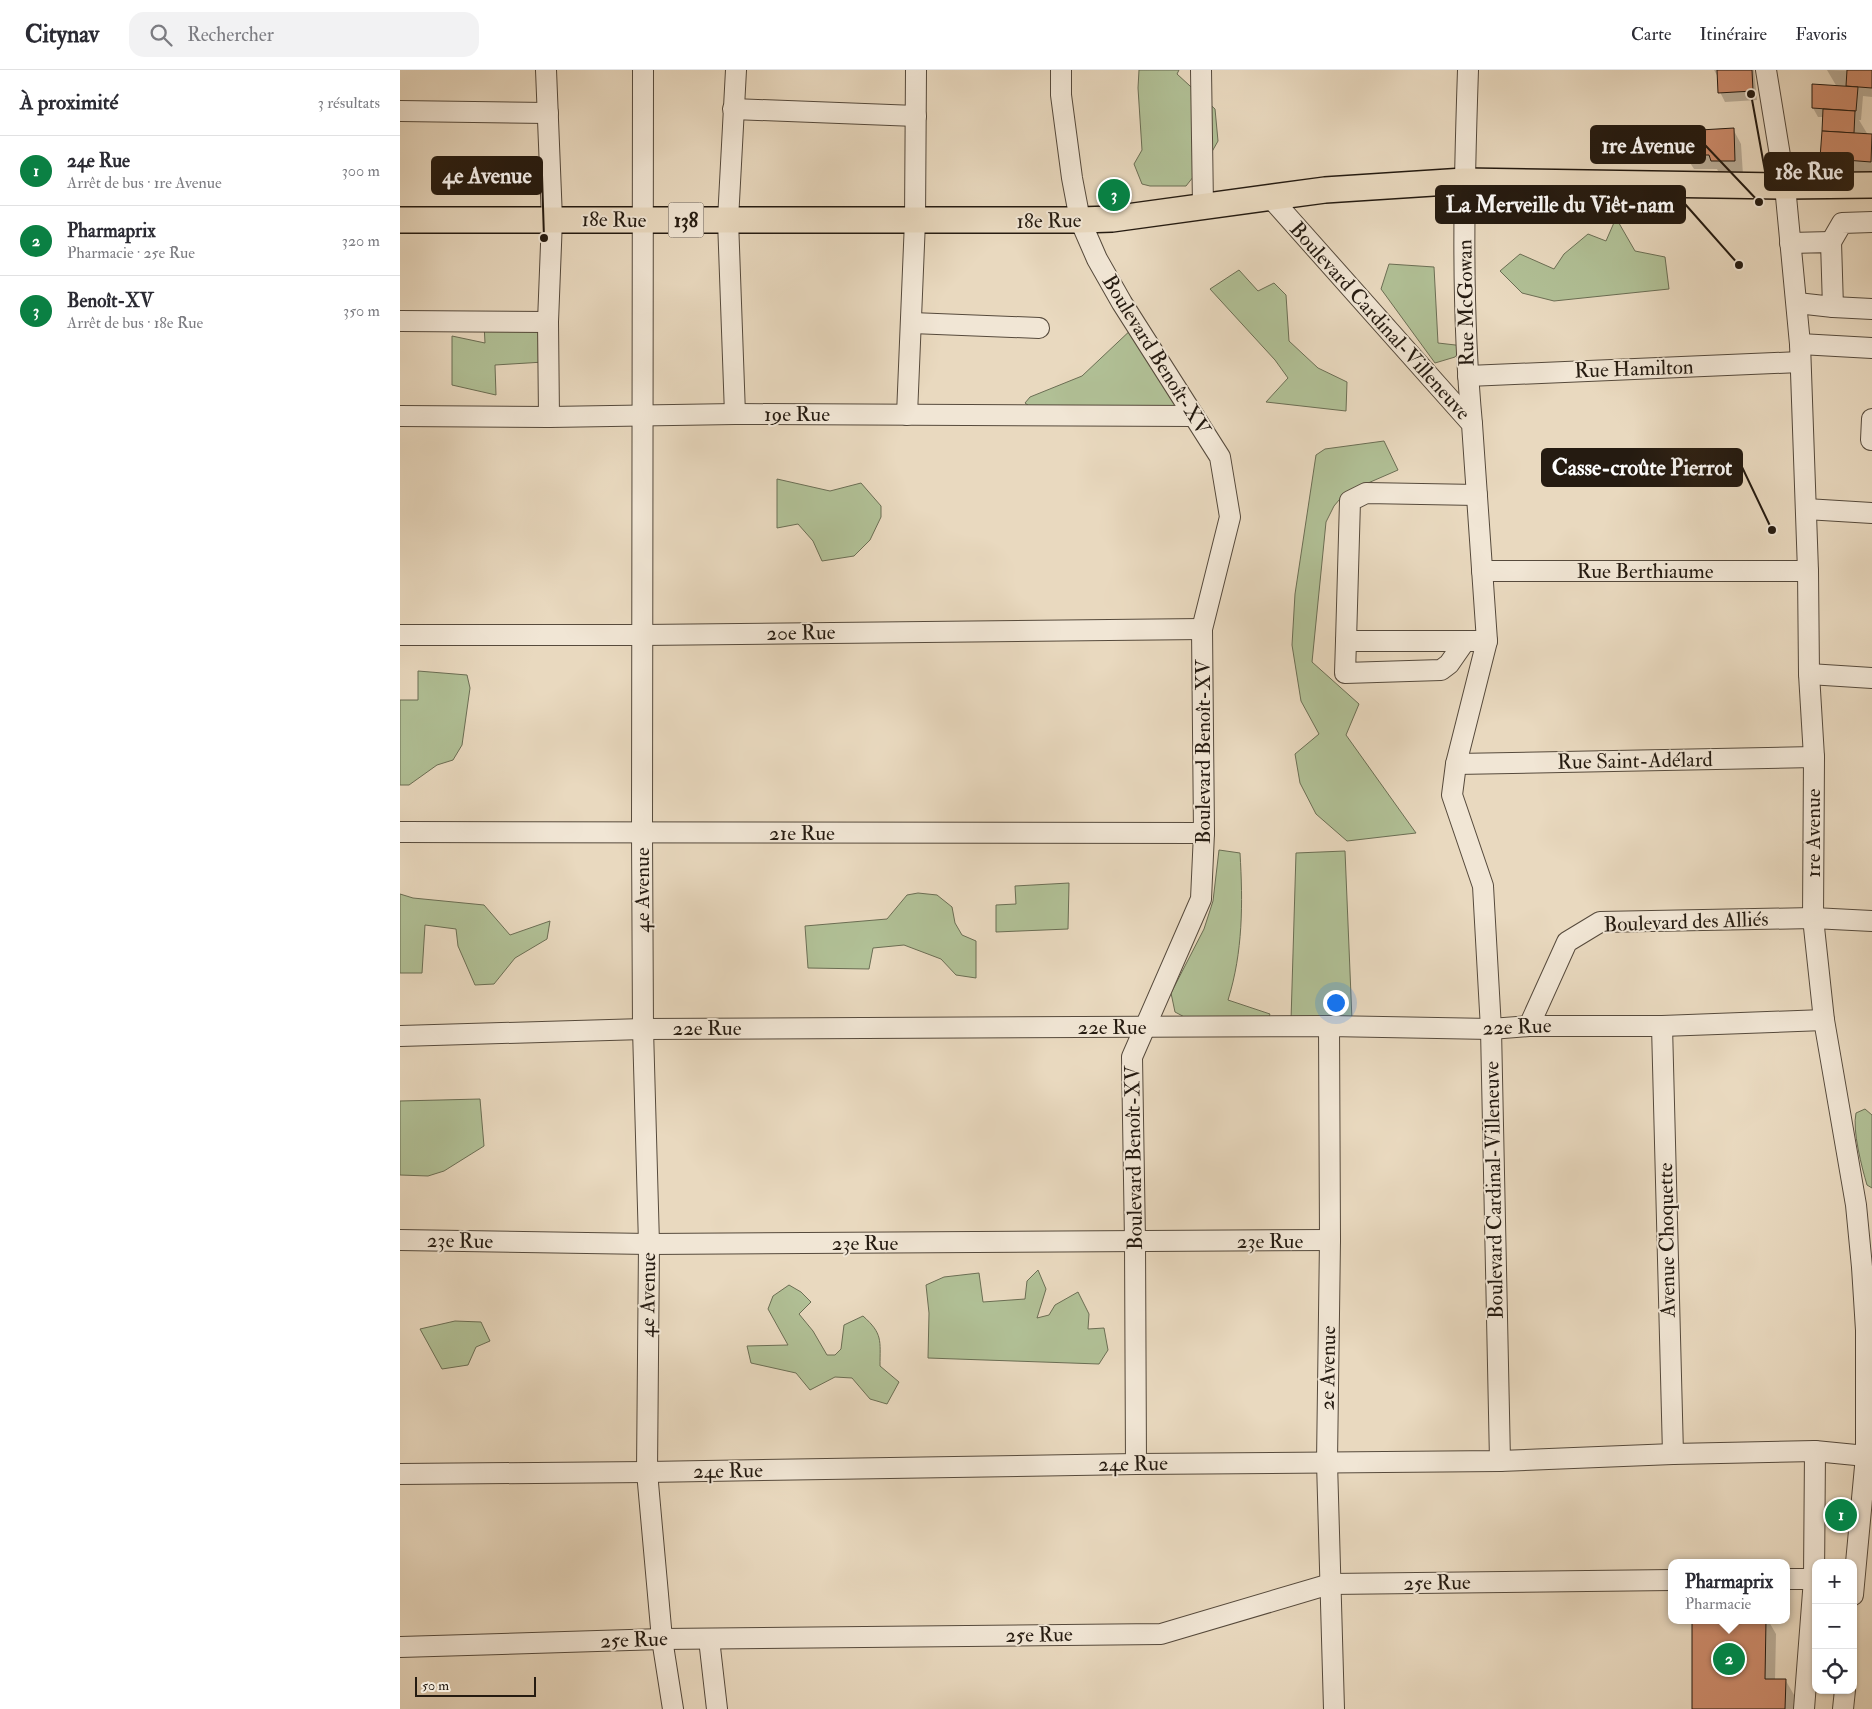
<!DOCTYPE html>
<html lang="fr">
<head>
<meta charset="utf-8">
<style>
	:root { --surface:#fff; --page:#f2f2f3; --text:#2b2b33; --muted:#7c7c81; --line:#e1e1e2; --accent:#0b8043 }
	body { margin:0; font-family:"IM FELL Double Pica",serif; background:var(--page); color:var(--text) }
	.controls { position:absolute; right:15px; bottom:15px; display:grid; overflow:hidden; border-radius:10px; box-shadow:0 1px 4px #0004 }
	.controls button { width:45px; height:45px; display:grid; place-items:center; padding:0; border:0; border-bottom:1px solid var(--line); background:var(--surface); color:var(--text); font:25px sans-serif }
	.scale { position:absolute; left:15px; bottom:12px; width:121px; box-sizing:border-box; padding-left:5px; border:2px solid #251b11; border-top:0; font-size:14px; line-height:18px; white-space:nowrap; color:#251b11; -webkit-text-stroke:4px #f1e6d5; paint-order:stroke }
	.you { position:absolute; left:935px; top:932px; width:18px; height:18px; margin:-12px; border:4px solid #fff; border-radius:50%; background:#1a73e8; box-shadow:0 0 0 8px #1a73e833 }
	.badge { display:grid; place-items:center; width:32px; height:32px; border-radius:50%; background:var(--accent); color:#fff; font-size:16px; font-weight:700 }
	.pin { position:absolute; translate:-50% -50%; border:2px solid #fff; box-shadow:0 1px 5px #0006 }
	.popup { position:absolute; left:1268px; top:1489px; width:122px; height:65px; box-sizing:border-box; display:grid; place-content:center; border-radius:10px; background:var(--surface); filter:drop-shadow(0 1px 4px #0005); font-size:16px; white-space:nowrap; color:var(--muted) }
	.popup b { font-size:19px; color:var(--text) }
	.popup::after { content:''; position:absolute; left:50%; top:100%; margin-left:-10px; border:10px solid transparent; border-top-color:var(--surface) }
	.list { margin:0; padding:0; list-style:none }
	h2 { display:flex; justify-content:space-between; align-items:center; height:65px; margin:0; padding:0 20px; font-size:21px }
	h2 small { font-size:16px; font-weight:400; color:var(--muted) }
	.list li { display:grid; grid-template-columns:32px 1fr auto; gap:15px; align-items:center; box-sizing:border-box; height:70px; padding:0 20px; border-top:1px solid var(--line) }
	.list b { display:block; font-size:19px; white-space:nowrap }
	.list p { margin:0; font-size:16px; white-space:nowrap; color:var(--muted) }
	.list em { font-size:16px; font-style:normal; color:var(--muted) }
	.icon { flex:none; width:28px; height:28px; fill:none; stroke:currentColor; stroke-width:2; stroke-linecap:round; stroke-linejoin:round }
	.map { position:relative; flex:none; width:1472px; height:1639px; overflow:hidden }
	header { display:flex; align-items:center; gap:30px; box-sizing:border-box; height:70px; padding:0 25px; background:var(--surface); border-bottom:1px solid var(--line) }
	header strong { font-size:24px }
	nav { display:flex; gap:28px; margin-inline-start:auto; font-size:18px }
	.search { width:350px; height:45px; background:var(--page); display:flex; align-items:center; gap:12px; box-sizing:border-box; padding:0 18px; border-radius:15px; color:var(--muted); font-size:19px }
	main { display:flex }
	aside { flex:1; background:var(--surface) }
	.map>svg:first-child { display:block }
	.green { fill:#b1c096; stroke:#6b6e54 }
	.shadow { fill:#0003 }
	.building { fill:#cc8b6b; stroke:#251b11 }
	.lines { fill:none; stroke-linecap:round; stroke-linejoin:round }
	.minor-casing { stroke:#564a3c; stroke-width:22 }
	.major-casing { stroke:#251b11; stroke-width:28 }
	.minor { stroke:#f1e6d5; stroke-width:20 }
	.major { stroke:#e9d9bf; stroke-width:25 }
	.labels { text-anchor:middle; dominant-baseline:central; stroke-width:4; stroke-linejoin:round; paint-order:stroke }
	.shield { fill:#f1e6d5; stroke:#62584c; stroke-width:1 }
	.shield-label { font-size:20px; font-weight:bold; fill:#251b11 }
	.street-label { font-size:21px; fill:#251b11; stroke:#f1e6d5 }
	.leader { fill:none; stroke:#251b11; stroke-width:2 }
	.callout-dot { fill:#251b11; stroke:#f1e6d5; stroke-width:2 }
	.callout { fill:#251b11; stroke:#251b11; stroke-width:2 }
	.callout-label { font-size:22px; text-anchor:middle; font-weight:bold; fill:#fff }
</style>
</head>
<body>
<header>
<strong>Citynav</strong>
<div class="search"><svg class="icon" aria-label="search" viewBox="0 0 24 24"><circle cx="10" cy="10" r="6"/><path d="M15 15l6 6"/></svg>Rechercher</div>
<nav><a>Carte</a><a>Itinéraire</a><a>Favoris</a></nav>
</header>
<main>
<aside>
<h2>À proximité<small>3 résultats</small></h2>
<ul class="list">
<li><span class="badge">1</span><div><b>24e Rue</b><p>Arrêt de bus · 1re Avenue</p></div><em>300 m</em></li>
<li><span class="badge">2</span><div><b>Pharmaprix</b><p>Pharmacie · 25e Rue</p></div><em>320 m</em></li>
<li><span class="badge">3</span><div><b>Benoît-XV</b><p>Arrêt de bus · 18e Rue</p></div><em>350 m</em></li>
</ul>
</aside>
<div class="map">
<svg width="1472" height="1639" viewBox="0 0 1472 1639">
	<rect width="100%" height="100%" fill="#e9d9bf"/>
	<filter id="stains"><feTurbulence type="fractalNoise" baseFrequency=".004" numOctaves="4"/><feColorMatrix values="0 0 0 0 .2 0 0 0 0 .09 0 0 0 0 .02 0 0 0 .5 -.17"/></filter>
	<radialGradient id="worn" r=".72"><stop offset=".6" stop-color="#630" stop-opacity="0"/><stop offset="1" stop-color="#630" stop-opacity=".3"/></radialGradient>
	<g class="green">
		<polygon points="739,0 779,0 777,4 815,39 818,71 809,87 786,116 750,116 742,114 734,94 742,80 738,18"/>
		<polygon points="1216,148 1235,181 1265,187 1269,219 1154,231 1122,223 1100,201 1120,184 1154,199 1164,184 1188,164 1206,171"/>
		<polygon points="989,194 1034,197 1038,273 1064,276 1055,287 1035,293 981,219"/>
		<polygon points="839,200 858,221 874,213 886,225 889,271 918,298 947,312 946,341 866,332 888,308 875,290 810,219"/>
		<polygon points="84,253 138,254 144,292 95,295 96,325 52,315 52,266 85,273"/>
		<polygon points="735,256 764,309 776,337 636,341 625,333 630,327 682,306"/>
		<polygon points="984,371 998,400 945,423 934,436 926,452 912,592 959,634 946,665 1016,763 947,771 916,744 900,713 895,684 919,664 901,631 892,575 895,524 916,385 925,379"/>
		<polygon points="377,409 430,421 461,413 481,436 481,447 470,470 454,486 422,491 413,471 398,454 377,458"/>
		<polygon points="18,601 67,605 70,618 62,675 53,690 37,695 9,715 0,715 0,630 18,630"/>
		<path d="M819,780L840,783C843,833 843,882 828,930L870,944L865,956L792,951L775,942L771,923L804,859L813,831Z"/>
		<polygon points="945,781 952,950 891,951 896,783"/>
		<polygon points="669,813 668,859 596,862 596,835 616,834 615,816"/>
		<polygon points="518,823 537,825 552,837 555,853 562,865 576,871 576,908 556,905 541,889 504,875 473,878 469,899 408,898 405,856 487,849 507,825"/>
		<polygon points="0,824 13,828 84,835 110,865 150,851 147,869 115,888 94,914 75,915 58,876 56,859 25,855 22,903 0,903"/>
		<polygon points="80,1029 84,1076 44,1101 28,1106 0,1105 0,1031"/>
		<path d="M1465,1039L1472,1045V1118L1467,1115C1462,1098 1452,1060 1456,1043Z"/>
		<polygon points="638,1200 646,1219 637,1248 649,1245 655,1235 678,1222 689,1244 688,1259 704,1258 708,1280 699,1294 528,1288 529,1243 526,1215 544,1207 579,1203 583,1232 625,1229 627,1211"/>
		<path d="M389,1215L401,1222L411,1232L399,1244L413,1261L427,1285H435L441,1279L444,1255L463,1246C483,1264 480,1270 480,1296L499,1312L487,1334L470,1329L452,1308L435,1307L410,1320L396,1303L351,1293L347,1276L388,1275L368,1239L373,1226Z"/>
		<polygon points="55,1251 81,1252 90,1271 76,1277 68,1295 42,1299 20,1259"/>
	</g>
	<g class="shadow">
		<polygon points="1314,0 1354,0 1357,30 1325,32 1320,22 1319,9"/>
		<polygon points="1427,0 1472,1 1472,27 1463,26 1461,50 1459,50 1468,65 1472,65 1472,106 1430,102 1421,88 1424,47 1418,47 1413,38 1437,17"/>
		<polygon points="1333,59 1341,74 1343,105 1320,105 1317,99 1294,99 1285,85"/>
		<polygon points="1293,1550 1368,1550 1376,1564 1375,1610 1386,1611 1397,1630 1397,1639 1293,1639"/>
	</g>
	<g class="building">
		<polygon points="1317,0 1352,0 1353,21 1318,23"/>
		<polygon points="1447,0 1472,0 1472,18 1446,16"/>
		<polygon points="1412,14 1458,17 1456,41 1412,38"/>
		<polygon points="1423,39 1455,41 1454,63 1422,61"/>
		<polygon points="1334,58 1335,91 1311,91 1309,85 1284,85 1283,61"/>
		<polygon points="1422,61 1472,64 1471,92 1420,88"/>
		<polygon points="1292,1550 1366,1550 1365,1609 1386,1609 1385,1639 1292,1639"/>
	</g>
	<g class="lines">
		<defs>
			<g id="minor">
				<polyline points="146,0 152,149 148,252 149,347"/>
				<polyline points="243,0 242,762 243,959 249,1174 247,1402 262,1569 273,1639"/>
				<polyline points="661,0 661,25 672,108 680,150 697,189 722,233 820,387 830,447 802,559 804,763 801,829 732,987 735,1171 736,1394"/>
				<polyline points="801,0 803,136"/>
				<path d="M1068,0C1064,118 1061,237 1072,354"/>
				<polyline points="1366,0 1385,116 1400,274 1408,501 1409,604 1414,687 1413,848 1424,950 1456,1135 1462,1197 1466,1260 1466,1386 1453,1525"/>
				<polyline points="333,39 516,46"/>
				<polyline points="0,41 148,43"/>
				<polyline points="870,127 1072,354 1087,571 1056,694 1052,725 1083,816 1091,959 1100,1391"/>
				<polyline points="1431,172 1442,153 1472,152"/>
				<polyline points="1390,173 1431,172 1433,237 1397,233"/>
				<polyline points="1433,237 1472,239"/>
				<polyline points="0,251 148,252"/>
				<polyline points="512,253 639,258"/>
				<polyline points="1400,274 1472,278"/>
				<polyline points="1068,306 1400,292"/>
				<polyline points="335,344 328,150 336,0"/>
				<polyline points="507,345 515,151 516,0"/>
				<polyline points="0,346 149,347 335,344 794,346"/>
				<polyline points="1471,370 1472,349"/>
				<polyline points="1077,425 966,423 950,431 946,571 1087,571"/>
				<polyline points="1406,439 1472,443"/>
				<polyline points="1082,501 1408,501"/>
				<polyline points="0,565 242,565 802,559"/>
				<polyline points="946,571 945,603 1041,600 1049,594 1065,571"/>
				<polyline points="1409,604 1472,608"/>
				<polyline points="1056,694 1414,687"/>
				<polyline points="0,762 804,763"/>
				<polyline points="929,956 930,1170 927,1392 934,1639"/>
				<polyline points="1129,956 1167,872 1200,852 1413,848 1472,851"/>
				<polyline points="1262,956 1273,1384"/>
				<polyline points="0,966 243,959 929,956 1091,959 1129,956 1262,956 1424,950"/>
				<polyline points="0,1170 249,1174 930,1170"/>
				<polyline points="0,1404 247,1402 736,1394 1100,1391 1273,1384 1415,1381 1466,1386"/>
				<polyline points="1386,1509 1414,1509"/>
				<polyline points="309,1569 317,1639"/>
				<polyline points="0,1577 262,1569 761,1564 930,1514 1272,1510"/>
				<polyline points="1404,1639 1414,1509 1415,1381"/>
				<polyline points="1443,1639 1445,1620"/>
			</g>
			<polyline id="major" points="0,150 680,150 712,149 925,120 1064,111 1385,116 1472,115"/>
		</defs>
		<use href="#minor" class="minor-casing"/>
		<use href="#major" class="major-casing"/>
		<use href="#minor" class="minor"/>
		<use href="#major" class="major"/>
	</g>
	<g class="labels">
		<rect class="shield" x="268.5" y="132.5" width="35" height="35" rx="4"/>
		<g class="shield-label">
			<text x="286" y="150">138</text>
		</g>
		<g class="street-label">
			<text transform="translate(214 150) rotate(1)">18e Rue</text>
			<text transform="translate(649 151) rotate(-1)">18e Rue</text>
			<text transform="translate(1066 233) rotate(-91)">Rue McGowan</text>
			<text transform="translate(980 251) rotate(48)">Boulevard Cardinal-Villeneuve</text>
			<text transform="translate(756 285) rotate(58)">Boulevard Benoît-XV</text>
			<text transform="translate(1234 299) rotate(-2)">Rue Hamilton</text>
			<text x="397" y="344">19e Rue</text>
			<text x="1245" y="501">Rue Berthiaume</text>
			<text transform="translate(401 563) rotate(-1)">20e Rue</text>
			<text transform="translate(803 682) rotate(-90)">Boulevard Benoît-XV</text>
			<text transform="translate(1235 691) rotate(-1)">Rue Saint-Adélard</text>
			<text x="402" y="763">21e Rue</text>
			<text transform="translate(1413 763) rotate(-90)">1re Avenue</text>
			<text transform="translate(242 820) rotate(-90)">4e Avenue</text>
			<text transform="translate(1286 852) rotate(-2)">Boulevard des Alliés</text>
			<text x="712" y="957">22e Rue</text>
			<text transform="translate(1117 957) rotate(-2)">22e Rue</text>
			<text x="307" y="958">22e Rue</text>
			<text transform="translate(734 1088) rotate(-91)">Boulevard Benoît-XV</text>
			<text transform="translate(1094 1120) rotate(-91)">Boulevard Cardinal-Villeneuve</text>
			<text transform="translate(1267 1170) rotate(-91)">Avenue Choquette</text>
			<text transform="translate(60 1171) rotate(1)">23e Rue</text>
			<text x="870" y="1171">23e Rue</text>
			<text x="465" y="1173">23e Rue</text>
			<text transform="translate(248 1225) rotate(-89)">4e Avenue</text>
			<text transform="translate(928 1298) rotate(-89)">2e Avenue</text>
			<text transform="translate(733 1394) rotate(-1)">24e Rue</text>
			<text transform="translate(328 1401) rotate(-1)">24e Rue</text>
			<text transform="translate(1037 1513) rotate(-1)">25e Rue</text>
			<text transform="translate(639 1565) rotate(-1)">25e Rue</text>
			<text transform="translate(234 1570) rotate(-2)">25e Rue</text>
		</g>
	</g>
	<path class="leader" d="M1359 132L1305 75M1351 24L1365 101M144 168L142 105M1339 195L1285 134M1372 460L1342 397"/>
	<g class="callout-dot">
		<circle cx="1359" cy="132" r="5"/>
		<circle cx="1351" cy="24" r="5"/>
		<circle cx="144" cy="168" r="5"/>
		<circle cx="1339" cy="195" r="5"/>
		<circle cx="1372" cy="460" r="5"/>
	</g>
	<g class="callout">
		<rect x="1191" y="56" width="114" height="37" rx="5"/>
		<rect x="1365" y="83" width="88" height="37" rx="5"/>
		<rect x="32" y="87" width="110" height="37" rx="5"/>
		<rect x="1036" y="116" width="249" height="37" rx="5"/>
		<rect x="1142" y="379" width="200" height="37" rx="5"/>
	</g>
	<g class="callout-label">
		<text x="1248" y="83">1re Avenue</text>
		<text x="1409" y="109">18e Rue</text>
		<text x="87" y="113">4e Avenue</text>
		<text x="1160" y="142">La Merveille du Viêt-nam</text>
		<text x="1242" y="405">Casse-croûte Pierrot</text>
	</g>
	<rect width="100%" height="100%" filter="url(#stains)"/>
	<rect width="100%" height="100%" fill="url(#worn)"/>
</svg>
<div class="controls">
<button>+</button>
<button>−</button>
<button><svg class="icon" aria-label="locate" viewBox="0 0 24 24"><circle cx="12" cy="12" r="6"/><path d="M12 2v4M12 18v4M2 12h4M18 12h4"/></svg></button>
</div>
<div class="scale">50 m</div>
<div class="you"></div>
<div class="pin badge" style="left:1441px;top:1445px">1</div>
<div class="pin badge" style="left:1329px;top:1589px">2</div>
<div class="popup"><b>Pharmaprix</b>Pharmacie</div>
<div class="pin badge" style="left:714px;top:125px">3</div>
</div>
</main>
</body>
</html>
